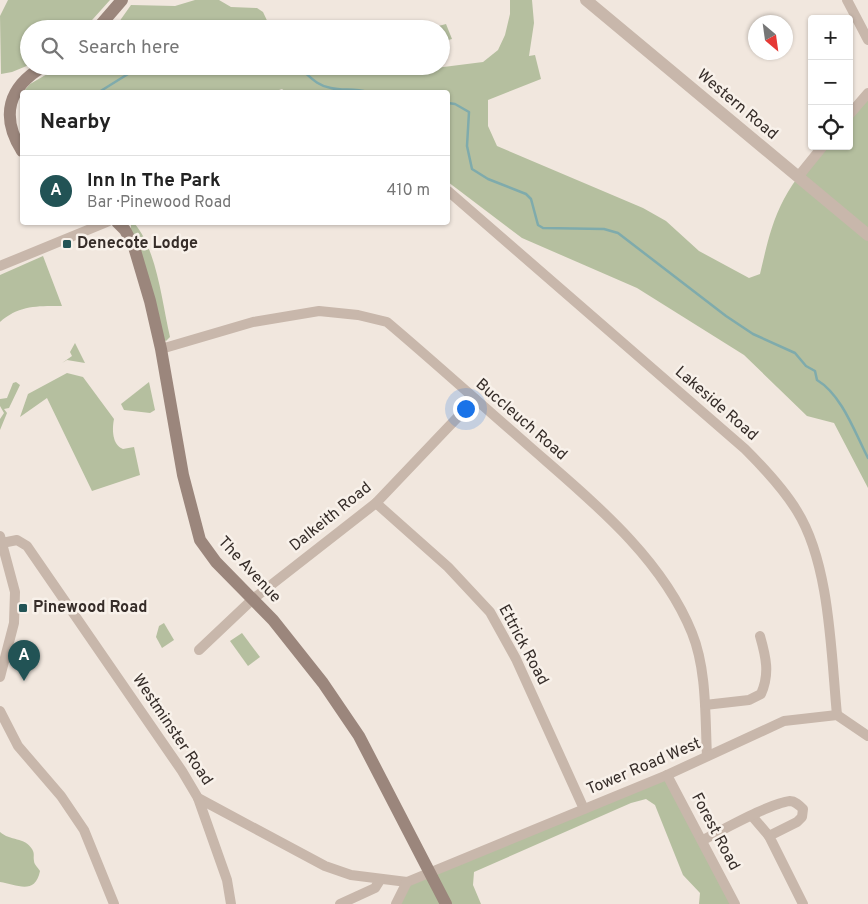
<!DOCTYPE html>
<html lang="en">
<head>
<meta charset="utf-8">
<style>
	:root { --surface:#fff; --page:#f2f2f2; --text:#222; --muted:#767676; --line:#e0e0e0; --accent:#225355 }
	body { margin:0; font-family:Overpass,sans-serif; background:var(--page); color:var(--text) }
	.controls { position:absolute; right:15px; top:15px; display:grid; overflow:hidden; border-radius:5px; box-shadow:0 1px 4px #0004 }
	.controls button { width:45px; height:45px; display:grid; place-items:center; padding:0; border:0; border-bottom:1px solid var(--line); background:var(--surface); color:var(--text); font:25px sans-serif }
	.compass { position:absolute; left:748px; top:15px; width:45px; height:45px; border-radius:50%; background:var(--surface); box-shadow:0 1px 4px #0004; rotate:151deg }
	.you { position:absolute; left:465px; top:408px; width:18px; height:18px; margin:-12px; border:4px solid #fff; border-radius:50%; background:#1a73e8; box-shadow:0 0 0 8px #1a73e833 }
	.badge { display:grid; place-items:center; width:32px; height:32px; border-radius:50%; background:var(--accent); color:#fff; font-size:16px; font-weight:700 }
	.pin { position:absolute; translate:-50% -41px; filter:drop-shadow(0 1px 2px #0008) }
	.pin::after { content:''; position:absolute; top:26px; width:18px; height:15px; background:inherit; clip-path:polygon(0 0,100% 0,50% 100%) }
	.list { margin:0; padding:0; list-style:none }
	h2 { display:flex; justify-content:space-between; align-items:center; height:65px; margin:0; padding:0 20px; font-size:21px }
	h2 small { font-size:16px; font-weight:400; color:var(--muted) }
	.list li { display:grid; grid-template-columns:32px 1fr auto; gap:15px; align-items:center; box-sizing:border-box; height:70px; padding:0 20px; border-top:1px solid var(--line) }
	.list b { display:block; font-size:19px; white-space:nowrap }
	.list p { margin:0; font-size:16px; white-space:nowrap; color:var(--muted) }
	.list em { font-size:16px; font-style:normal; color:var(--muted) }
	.icon { flex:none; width:28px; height:28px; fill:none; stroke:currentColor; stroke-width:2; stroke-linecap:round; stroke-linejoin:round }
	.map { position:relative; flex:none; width:868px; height:904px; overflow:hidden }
	.search { position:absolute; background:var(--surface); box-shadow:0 1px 4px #0004; left:20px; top:20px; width:430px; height:55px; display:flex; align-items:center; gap:12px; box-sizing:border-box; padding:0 18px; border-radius:28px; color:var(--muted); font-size:19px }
	.panel { position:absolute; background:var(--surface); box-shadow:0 1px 4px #0004; left:20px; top:90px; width:430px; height:135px; border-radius:5px }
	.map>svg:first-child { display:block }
	.green { fill:#b5bf9f }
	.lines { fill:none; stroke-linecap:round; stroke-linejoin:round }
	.stream { stroke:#7fabac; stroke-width:2.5 }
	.minor { stroke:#c8b7ab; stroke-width:10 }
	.tertiary { stroke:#c8b7ab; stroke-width:12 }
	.secondary { stroke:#9b867c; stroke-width:12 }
	.poi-dot { fill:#225355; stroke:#f8f1ea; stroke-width:2 }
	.labels { text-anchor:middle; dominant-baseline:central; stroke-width:5; stroke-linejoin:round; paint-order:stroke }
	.street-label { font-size:16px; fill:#362d29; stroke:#f8f1ea }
	.poi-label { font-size:16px; font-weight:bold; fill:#362d29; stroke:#f8f1ea; text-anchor:start }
</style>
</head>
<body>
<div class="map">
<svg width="868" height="904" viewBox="0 0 868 904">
	<rect width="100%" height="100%" fill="#f1e7de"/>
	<g class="green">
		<polygon points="8,0 110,0 84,29 29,29 29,65 12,72 1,74 0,16"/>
		<polygon points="195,0 219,0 231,7 257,8 263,12 271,29 114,29 131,5 175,6"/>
		<path d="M510,0H532L534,23L529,56L535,55L541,79L488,100V126L497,146L643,208L666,221L699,251L749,278L760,274C766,249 771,223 784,199C794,180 809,163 823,146H849V115L868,93V488L834,423L807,416L744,355L637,288L522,238L448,182V92H286L282,89L273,92H23L30,84L61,66H368L380,75L483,62L498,50L505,35L510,14Z"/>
		<polygon points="446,24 452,39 441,42 441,29 427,29"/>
		<path d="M131,223H134C157,249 162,303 170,337L166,341L163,339L131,231Z"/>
		<path d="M43,256L62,306C38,306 19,305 0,322V275Z"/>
		<polygon points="75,343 85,363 67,360 62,363 72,356 70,352"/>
		<path d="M67,373L83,377L114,419C112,429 112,445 123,449L134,447L140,475L92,491L47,398L20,417L28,394Z"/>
		<polygon points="16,382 20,385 9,408 4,409 7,413 0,430 0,419 4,413 0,406 0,399 7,398 13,383"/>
		<polygon points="149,382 155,410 150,413 124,410 121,404"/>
		<polygon points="164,623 174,640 162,648 156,637 159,626"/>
		<polygon points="242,633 260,657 248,666 230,641"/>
		<polygon points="161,700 161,725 148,705"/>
		<polygon points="667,775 735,904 699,904 700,893 683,875 655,805 646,799 631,803 474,872 473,885 481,904 396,904 407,882"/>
		<path d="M0,832C10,841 25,837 32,849C35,854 33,856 34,861C34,864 38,868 40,871C35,896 16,884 0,882Z"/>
	</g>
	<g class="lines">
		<g class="stream">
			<path d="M297,66C308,74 316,86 331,88C342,91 355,88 367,92"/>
			<polyline points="99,92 128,74 132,66"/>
			<path d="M448,103L455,104L469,112L467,146L472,169L488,179L526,194L531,199L538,225L543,228L604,229L618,233L726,316L753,334L795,353L806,366L815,371L817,380C842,395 855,433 868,458"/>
		</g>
		<g class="minor">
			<polyline points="847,0 868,40"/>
			<polyline points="849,115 868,93"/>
			<polyline points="798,177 823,146"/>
			<path d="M448,191L745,449C764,468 783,488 797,511C830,564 831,653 837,715"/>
			<polyline points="0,266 107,222"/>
			<path d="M161,349L253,322L319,311L358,315L387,322C432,360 476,400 521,439C584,495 660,553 692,633C707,670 705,717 707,756"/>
			<polyline points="376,503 448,567 490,612 516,659 584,809"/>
			<polyline points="0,536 15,592 14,623 0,677"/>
			<polyline points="2,543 17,540 27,546 182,771 198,798 325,866 351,875 407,882 667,775 784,721 837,715 868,736"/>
			<polyline points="199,650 253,599 376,503 475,399"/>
			<path d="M705,705L749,700L761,694C770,674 766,657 760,636"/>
			<polyline points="0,711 18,746 61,796 84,830 114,904"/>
			<polyline points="667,775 735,904"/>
			<polyline points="198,798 227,880 231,904"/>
			<polyline points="752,816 769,836"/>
			<path d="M703,840C723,830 770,803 790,801C795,801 799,805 803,809L802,817L797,822L769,836L803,904"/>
			<polyline points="340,904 375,888 380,880"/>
			<polyline points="396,904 407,882"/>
		</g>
		<polyline class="tertiary" points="586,0 868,235"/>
		<g class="secondary">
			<polyline points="97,29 122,0"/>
			<path d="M22,151C0,116 8,87 44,66"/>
			<polyline points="117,222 125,230 134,247 150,301 161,349 183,475 200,540 216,562 273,620 323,683 359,736 446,904"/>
		</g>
	</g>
	<g class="poi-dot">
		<rect x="62" y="239" width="10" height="10" rx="2.5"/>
		<rect x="18" y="603" width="10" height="10" rx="2.5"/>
	</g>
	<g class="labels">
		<g class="street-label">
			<text transform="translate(737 105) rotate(40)">Western Road</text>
			<text transform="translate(716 404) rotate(41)">Lakeside Road</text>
			<text transform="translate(521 420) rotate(41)">Buccleuch Road</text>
			<text transform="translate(331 517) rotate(-39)">Dalkeith Road</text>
			<text transform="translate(249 570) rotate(47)">The Avenue</text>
			<text transform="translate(523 645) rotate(62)">Ettrick Road</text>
			<text transform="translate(172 730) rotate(56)">Westminster Road</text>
			<text transform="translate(644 767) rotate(-23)">Tower Road West</text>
			<text transform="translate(715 832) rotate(62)">Forest Road</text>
		</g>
		<g class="poi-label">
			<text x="77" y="244">Denecote Lodge</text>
			<text x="33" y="608">Pinewood Road</text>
		</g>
	</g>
</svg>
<div class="controls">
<button>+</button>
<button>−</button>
<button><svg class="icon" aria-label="locate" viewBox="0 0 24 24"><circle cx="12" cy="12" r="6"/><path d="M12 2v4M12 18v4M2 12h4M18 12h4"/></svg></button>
</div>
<svg class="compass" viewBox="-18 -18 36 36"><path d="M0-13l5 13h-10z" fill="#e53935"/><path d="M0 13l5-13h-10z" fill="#767676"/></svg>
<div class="you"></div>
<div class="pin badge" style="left:24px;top:681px">A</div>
<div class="search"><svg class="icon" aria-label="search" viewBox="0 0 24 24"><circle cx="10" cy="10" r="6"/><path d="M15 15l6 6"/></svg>Search here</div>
<section class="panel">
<h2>Nearby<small></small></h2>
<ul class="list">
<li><span class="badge">A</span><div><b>Inn In The Park</b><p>Bar · Pinewood Road</p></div><em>410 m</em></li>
</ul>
</section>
</div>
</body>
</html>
